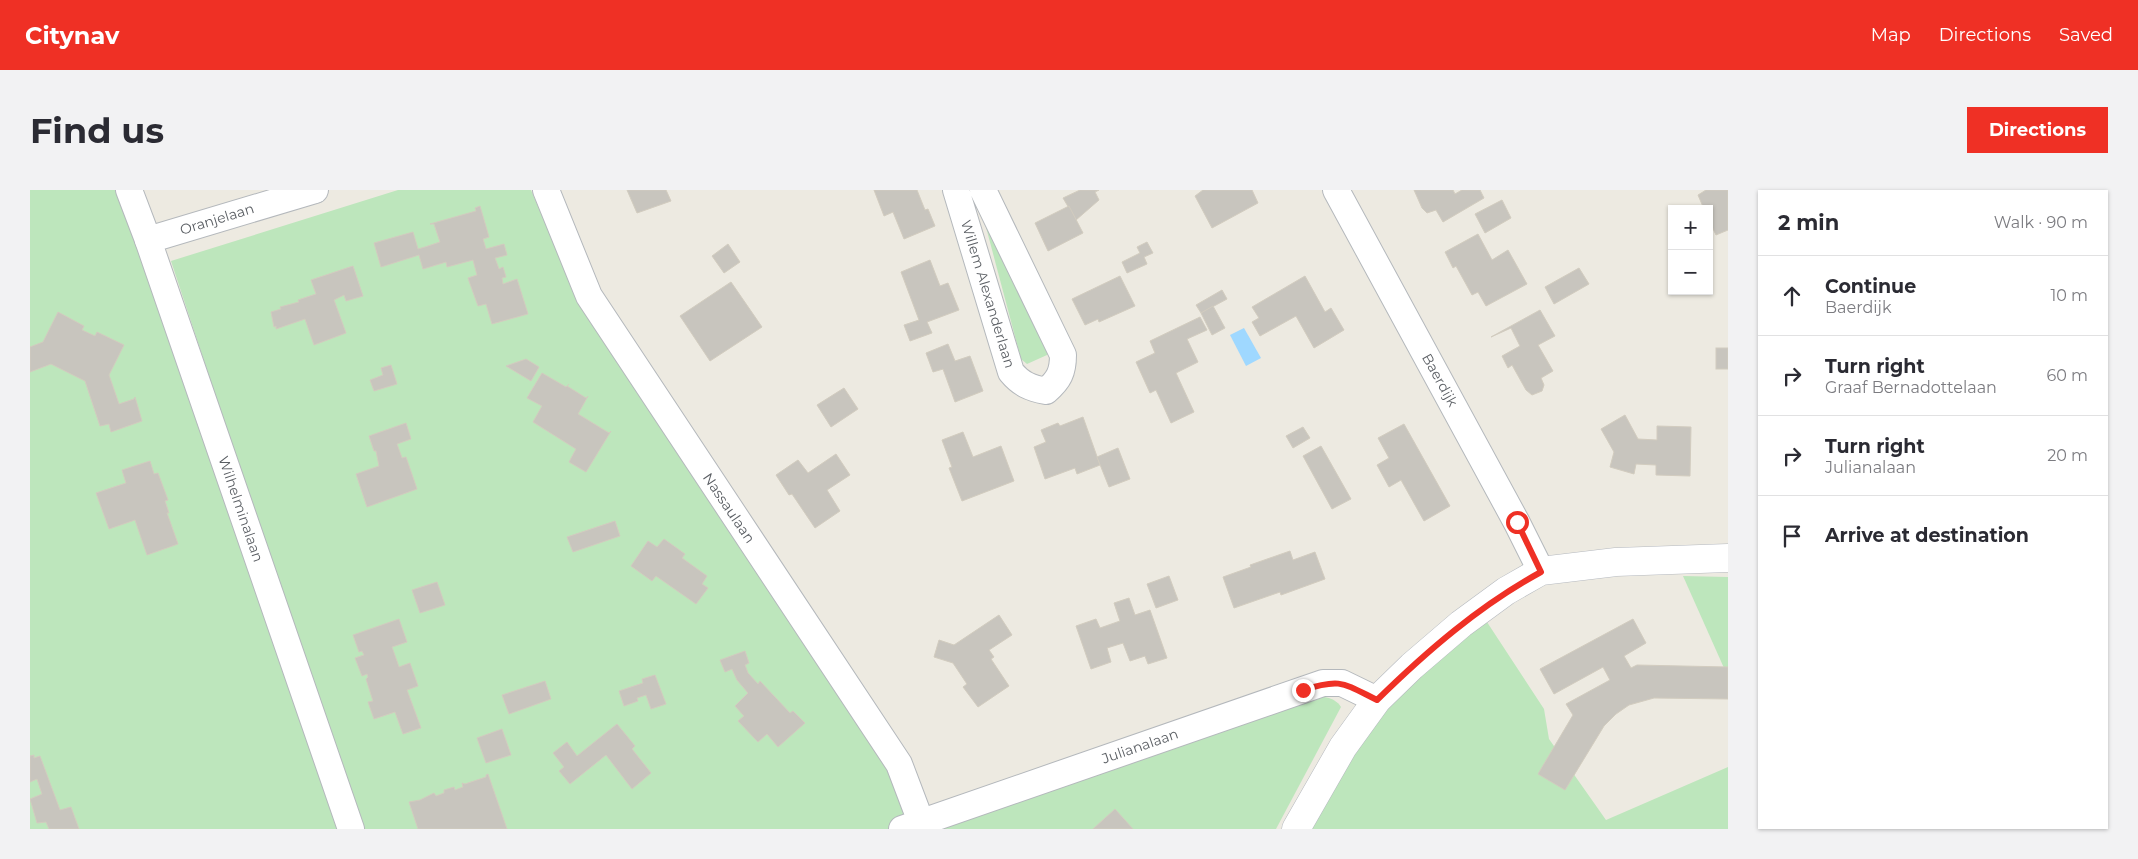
<!DOCTYPE html>
<html lang="en">
<head>
<meta charset="utf-8">
<style>
	:root { --surface:#fff; --page:#f2f2f3; --text:#2b2b33; --muted:#7c7c81; --line:#e1e1e2; --accent:#ef3025 }
	body { margin:0; font-family:Montserrat,sans-serif; background:var(--page); color:var(--text) }
	.controls { position:absolute; right:15px; top:15px; display:grid; overflow:hidden; border-radius:0px; box-shadow:0 1px 4px #0004 }
	.controls button { width:45px; height:45px; display:grid; place-items:center; padding:0; border:0; border-bottom:1px solid var(--line); background:var(--surface); color:var(--text); font:25px sans-serif }
	.stop { position:absolute; width:15px; height:15px; margin:-11px; border:4px solid #ef3025; border-radius:50%; background:#fff }
	.stop.end { background:#ef3025; border-color:#fff; box-shadow:0 1px 5px #0008 }
	.list { margin:0; padding:0; list-style:none }
	h2 { display:flex; justify-content:space-between; align-items:center; height:65px; margin:0; padding:0 20px; font-size:21px }
	h2 small { font-size:16px; font-weight:400; color:var(--muted) }
	.list li { display:grid; grid-template-columns:32px 1fr auto; gap:15px; align-items:center; box-sizing:border-box; height:80px; padding:0 20px; border-top:1px solid var(--line) }
	.list b { display:block; font-size:19px; white-space:nowrap }
	.list p { margin:0; font-size:16px; white-space:nowrap; color:var(--muted) }
	.list em { font-size:16px; font-style:normal; color:var(--muted) }
	.icon { flex:none; width:28px; height:28px; fill:none; stroke:currentColor; stroke-width:2; stroke-linecap:round; stroke-linejoin:round }
	.map { position:relative; flex:none; width:1698px; height:639px; overflow:hidden; border-radius:0px }
	header { display:flex; align-items:center; gap:30px; box-sizing:border-box; height:70px; padding:0 25px; background:var(--accent); color:#fff }
	header strong { font-size:24px }
	nav { display:flex; gap:28px; margin-inline-start:auto; font-size:18px }
	.intro { display:flex; align-items:center; justify-content:space-between; box-sizing:border-box; height:120px; padding:0 30px }
	h1 { margin:0; font-size:35px }
	.button { padding:12px 22px; border-radius:0px; background:var(--accent); color:#fff; font-size:18px; font-weight:700 }
	main { display:flex; gap:30px; padding:0 30px }
	aside { flex:1; background:var(--surface); border-radius:0px; box-shadow:0 1px 4px #0004 }
	.map>svg:first-child { display:block }
	.green { fill:#bde6bc }
	.water { fill:#9fd8ff }
	.building { fill:#c8c5be; stroke:#d2ccbf }
	.lines { fill:none; stroke-linecap:round; stroke-linejoin:round }
	.street-casing { stroke:#b4b8bc; stroke-width:28 }
	.secondary-casing { stroke:#b5b9bf; stroke-width:29 }
	.street { stroke:#fff; stroke-width:26 }
	.secondary { stroke:#fff; stroke-width:28 }
	.route { stroke:#ef3025; stroke-width:6 }
	.labels { text-anchor:middle; dominant-baseline:central; stroke-width:5; stroke-linejoin:round; paint-order:stroke }
	.street-label { font-size:14px; fill:#5a5e63; stroke:#fff }
</style>
</head>
<body>
<header>
<strong>Citynav</strong>
<nav><a>Map</a><a>Directions</a><a>Saved</a></nav>
</header>
<div class="intro"><h1>Find us</h1><a class="button">Directions</a></div>
<main>
<div class="map">
<svg width="1698" height="639" viewBox="0 0 1698 639">
	<rect width="100%" height="100%" fill="#edeae1"/>
	<g class="green">
		<polygon points="0,0 90,0 310,639 0,639"/>
		<polygon points="368,0 501,0 543,98 891,628 859,639 333,639 252,407 141,71"/>
		<polygon points="948,7 1019,157 1017,165 997,174 991,169"/>
		<polygon points="1653,386 1698,387 1698,487"/>
		<path d="M1455,429L1514,519L1519,549L1576,630L1698,577V639H1282C1302,602 1321,564 1347,531C1377,492 1419,461 1455,429Z"/>
		<path d="M1278,506C1291,506 1304,506 1311,517L1246,639H891Z"/>
	</g>
	<polygon class="water" points="1214,138 1231,168 1216,176 1200,145"/>
	<g class="building">
		<polygon points="597,0 636,0 641,11 607,23"/>
		<polygon points="844,0 887,0 895,20 898,19 905,36 874,49 863,22 854,26"/>
		<polygon points="1050,0 1069,0 1065,2 1069,10 1046,30 1033,8"/>
		<polygon points="1173,0 1222,0 1228,13 1182,38 1165,6"/>
		<polygon points="1384,0 1423,0 1425,4 1432,0 1450,0 1454,8 1413,32 1406,20 1397,23 1392,18"/>
		<polygon points="1676,0 1698,0 1698,40 1686,45 1679,30 1679,19 1674,19 1668,5"/>
		<polygon points="1472,10 1481,28 1455,43 1445,24"/>
		<polygon points="450,16 459,47 453,49 456,59 474,54 477,65 465,68 469,79 473,77 476,87 472,88 473,94 487,89 498,124 462,134 456,114 448,116 439,91 438,88 447,85 443,70 417,77 416,72 393,79 389,65 351,77 344,53 383,42 388,59 395,57 410,52 404,34 400,34 446,21 445,18"/>
		<polygon points="1039,16 1053,43 1018,61 1005,33"/>
		<polygon points="1448,44 1462,70 1478,60 1497,94 1456,116 1448,102 1442,105 1426,76 1423,78 1415,62"/>
		<polygon points="1117,52 1123,63 1114,67 1117,74 1097,83 1092,72 1110,63 1107,57"/>
		<polygon points="698,54 710,72 694,83 682,66"/>
		<polygon points="900,70 910,96 918,93 929,120 897,132 902,143 880,151 874,135 889,130 871,82"/>
		<polygon points="323,76 333,106 316,111 314,105 304,110 316,143 284,155 275,129 246,139 246,136 244,137 241,122 251,119 250,117 269,112 268,110 286,104 281,90"/>
		<polygon points="1549,78 1559,94 1524,114 1515,97"/>
		<polygon points="1090,86 1105,116 1069,132 1068,129 1055,135 1042,109"/>
		<polygon points="1275,86 1295,122 1301,118 1314,140 1284,158 1266,126 1230,146 1222,132 1229,128 1222,117"/>
		<polygon points="701,92 732,137 680,171 650,126"/>
		<polygon points="1192,100 1197,109 1171,123 1166,115"/>
		<polygon points="1183,116 1195,138 1182,145 1171,123"/>
		<polygon points="1510,120 1525,146 1508,155 1523,181 1511,188 1514,195 1512,201 1502,205 1496,200 1482,175 1478,178 1472,166 1490,156 1481,138 1461,147"/>
		<polygon points="28,122 54,136 52,140 65,146 67,142 94,155 79,185 89,214 104,209 105,207 112,231 81,242 79,234 70,236 55,191 21,174 0,182 0,157 13,152"/>
		<polygon points="1170,127 1177,140 1157,149 1168,172 1146,183 1164,222 1141,233 1126,200 1120,203 1106,172 1125,163 1120,151"/>
		<polygon points="918,154 925,171 940,166 953,201 925,212 913,179 903,182 896,163"/>
		<rect x="1686" y="158" width="12" height="21"/>
		<polygon points="496,169 509,177 501,191 476,176"/>
		<polygon points="361,175 367,194 344,201 340,190 353,185 351,178"/>
		<polygon points="512,183 536,197 539,194 537,196 556,208 558,206 548,224 579,243 581,241 556,282 539,272 546,259 503,232 512,216 497,208"/>
		<polygon points="814,198 828,219 801,237 787,215"/>
		<polygon points="1595,225 1608,249 1627,250 1627,236 1661,237 1660,286 1626,285 1626,275 1606,274 1604,284 1580,277 1584,262 1571,239"/>
		<polygon points="1053,227 1070,275 1047,284 1045,278 1015,289 1004,257 1016,252 1011,240 1028,233 1030,236"/>
		<polygon points="376,233 381,249 367,254 372,268 376,267 387,299 337,317 326,284 349,276 346,261 344,261 339,246"/>
		<polygon points="1374,234 1420,316 1394,331 1371,290 1359,297 1347,275 1359,268 1348,248"/>
		<polygon points="1273,237 1280,248 1263,258 1256,246"/>
		<polygon points="933,242 943,267 971,256 984,291 932,311 919,278 922,277 912,250"/>
		<polygon points="1291,256 1321,309 1302,319 1273,266"/>
		<polygon points="1088,258 1100,289 1079,297 1067,267"/>
		<polygon points="806,264 820,285 797,300 810,321 785,338 762,304 759,305 746,285 768,270 778,283"/>
		<polygon points="120,271 124,284 128,283 138,310 135,311 139,323 137,323 148,354 117,365 105,330 79,339 66,303 96,293 92,280"/>
		<polygon points="585,331 590,346 543,362 537,347"/>
		<polygon points="634,349 655,364 652,368 677,386 672,394 678,398 666,414 626,386 622,391 601,376 618,351 627,357"/>
		<polygon points="1260,361 1263,370 1285,362 1295,389 1251,405 1250,402 1204,418 1193,387 1221,377 1220,375"/>
		<polygon points="1139,386 1148,410 1126,418 1117,394"/>
		<polygon points="407,392 415,415 390,423 382,400"/>
		<polygon points="1099,408 1105,425 1120,420 1137,468 1118,474 1115,466 1100,471 1093,453 1077,458 1081,472 1061,479 1046,436 1066,429 1070,438 1090,431 1084,413"/>
		<polygon points="969,425 982,445 959,460 964,467 961,469 979,496 948,517 933,497 937,494 923,473 904,467 909,450 924,455"/>
		<polygon points="369,429 377,452 362,457 369,477 380,473 388,496 377,500 391,538 373,544 365,522 344,529 338,512 343,511 336,489 338,487 337,484 332,486 325,468 334,465 332,461 329,462 323,445"/>
		<polygon points="1603,429 1616,453 1594,466 1601,478 1607,475 1698,477 1698,509 1624,508 1599,515 1586,524 1574,536 1535,600 1508,584 1543,525 1536,514 1580,490 1573,477 1524,504 1510,479"/>
		<polygon points="715,461 719,473 715,475 718,483 728,494 730,491 760,523 763,521 775,533 748,557 737,544 728,552 708,531 714,526 705,516 718,503 707,490 702,479 695,482 690,470"/>
		<polygon points="625,485 636,514 621,519 616,505 607,508 608,511 594,516 589,501 613,493 612,489"/>
		<polygon points="515,491 521,509 479,524 472,505"/>
		<polygon points="587,534 605,556 602,559 621,583 602,599 576,565 540,594 529,581 534,577 523,563 537,552 547,566"/>
		<polygon points="472,539 481,565 456,573 447,548"/>
		<polygon points="4,565 4,568 10,566 30,620 41,617 49,639 19,639 16,632 7,633 0,609 12,604 7,589 0,592 0,566"/>
		<polygon points="458,584 477,639 388,639 379,612 390,610 404,603 406,606 414,603 414,600 424,597 425,600 433,597 432,593 435,594 456,587 456,585"/>
		<polygon points="1085,619 1103,639 1063,639"/>
	</g>
	<g class="lines">
		<defs>
			<g id="street">
				<polyline points="99,0 118,50 321,639"/>
				<polyline points="516,0 559,106 869,574 891,632"/>
				<path d="M926,0L981,182C991,194 1000,198 1016,201C1029,190 1033,182 1033,165L953,0"/>
				<polyline points="1306,0 1487,333 1511,381"/>
				<polyline points="118,50 285,0"/>
				<polyline points="872,639 1293,493 1312,493 1347,510"/>
			</g>
			<polyline id="secondary" points="1266,639 1313,557 1347,510 1382,476 1431,434 1476,401 1511,381 1586,372 1698,368"/>
		</defs>
		<use href="#street" class="street-casing"/>
		<use href="#secondary" class="secondary-casing"/>
		<use href="#street" class="street"/>
		<use href="#secondary" class="secondary"/>
	</g>
	<g class="lines">
		<path class="route" d="M1273,500C1311,488 1313,493 1347,510C1397,461 1449,416 1511,382L1487,332"/>
	</g>
	<g class="labels">
		<g class="street-label">
			<text transform="translate(187 29) rotate(-17)">Oranjelaan</text>
			<text transform="translate(958 104) rotate(73)">Willem Alexanderlaan</text>
			<text transform="translate(1410 190) rotate(61)">Baerdijk</text>
			<text transform="translate(699 318) rotate(56)">Nassaulaan</text>
			<text transform="translate(211 319) rotate(71)">Wilhelminalaan</text>
			<text transform="translate(1110 556) rotate(-19)">Julianalaan</text>
		</g>
	</g>
</svg>
<div class="controls">
<button>+</button>
<button>−</button>
</div>
<div class="stop" style="left:1487px;top:332px"></div>
<div class="stop end" style="left:1273px;top:500px"></div>
</div>
<aside>
<h2>2 min<small>Walk · 90 m</small></h2>
<ul class="list">
<li><svg class="icon" aria-label="ahead" viewBox="0 0 24 24"><path d="M12 20V5M6 11l6-6 6 6"/></svg><div><b>Continue</b><p>Baerdijk</p></div><em>10 m</em></li>
<li><svg class="icon" aria-label="right" viewBox="0 0 24 24"><path d="M7 20v-9h11M14 6l5 5-5 5"/></svg><div><b>Turn right</b><p>Graaf Bernadottelaan</p></div><em>60 m</em></li>
<li><svg class="icon" aria-label="right" viewBox="0 0 24 24"><path d="M7 20v-9h11M14 6l5 5-5 5"/></svg><div><b>Turn right</b><p>Julianalaan</p></div><em>20 m</em></li>
<li><svg class="icon" aria-label="arrive" viewBox="0 0 24 24"><path d="M6 21V4h12l-3 4 3 4H6"/></svg><div><b>Arrive at destination</b></div></li>
</ul>
</aside>
</main>
</body>
</html>
